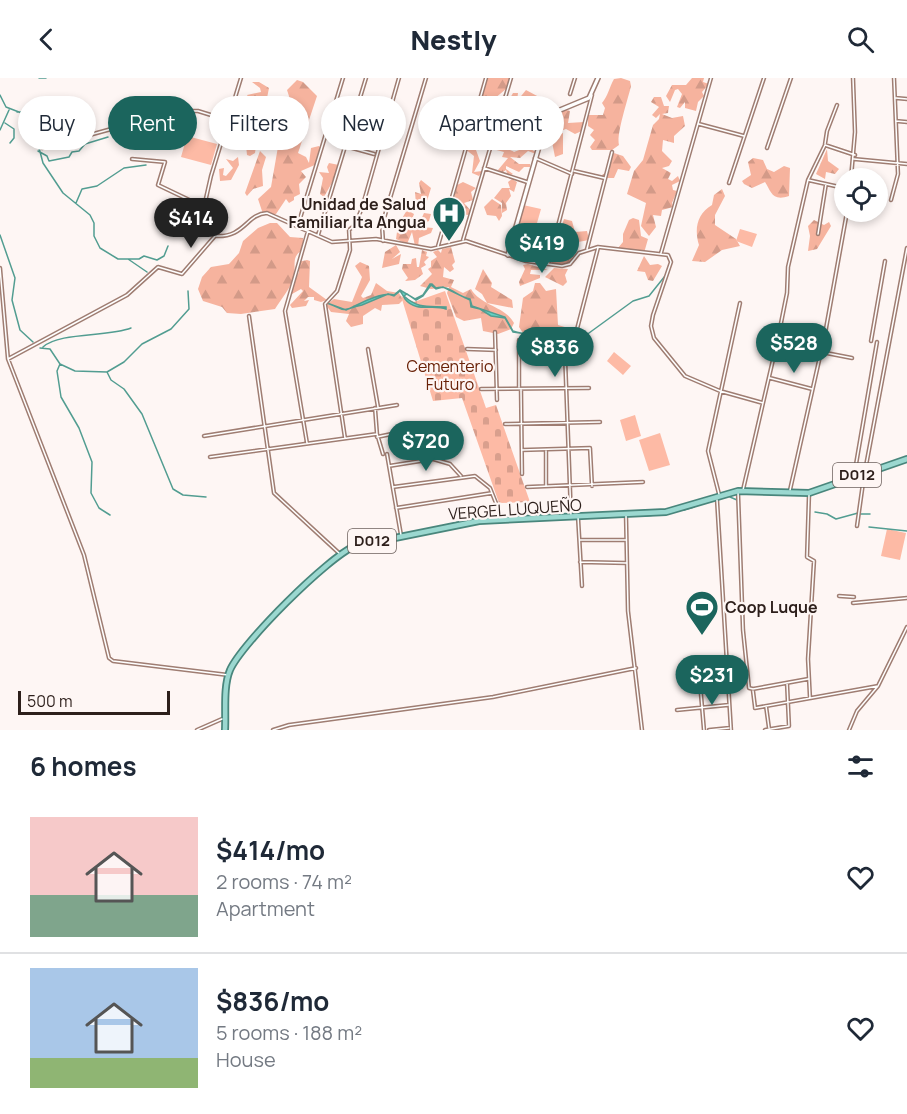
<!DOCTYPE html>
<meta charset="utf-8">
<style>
:root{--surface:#fff;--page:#f6f6f7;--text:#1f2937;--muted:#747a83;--line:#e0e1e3;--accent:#1b655d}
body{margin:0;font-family:Manrope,sans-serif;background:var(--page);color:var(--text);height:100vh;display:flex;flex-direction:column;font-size:22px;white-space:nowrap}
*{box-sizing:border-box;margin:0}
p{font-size:20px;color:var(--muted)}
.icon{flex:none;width:33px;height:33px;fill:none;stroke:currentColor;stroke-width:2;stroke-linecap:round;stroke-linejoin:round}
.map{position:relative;height:652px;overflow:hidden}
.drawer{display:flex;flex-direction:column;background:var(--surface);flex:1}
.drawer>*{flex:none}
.banner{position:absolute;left:18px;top:18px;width:600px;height:54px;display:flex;gap:12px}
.fabs{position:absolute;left:834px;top:90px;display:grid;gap:12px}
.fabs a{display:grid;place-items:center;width:54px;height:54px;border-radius:50%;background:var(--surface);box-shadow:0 3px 9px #0003;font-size:30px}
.scale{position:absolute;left:18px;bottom:15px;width:152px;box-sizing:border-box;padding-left:6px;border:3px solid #2d1f1b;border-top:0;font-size:16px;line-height:21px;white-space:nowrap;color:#2d1f1b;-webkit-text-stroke:4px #fef6f4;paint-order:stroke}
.price{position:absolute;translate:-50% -51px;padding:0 14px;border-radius:21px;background:var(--accent);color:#fff;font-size:20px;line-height:39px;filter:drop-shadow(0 2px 3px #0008)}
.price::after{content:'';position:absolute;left:50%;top:36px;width:18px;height:14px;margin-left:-9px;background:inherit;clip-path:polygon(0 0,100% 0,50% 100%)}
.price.active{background:#222;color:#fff}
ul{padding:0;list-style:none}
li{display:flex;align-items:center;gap:18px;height:150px;padding:0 30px}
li+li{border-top:2px solid var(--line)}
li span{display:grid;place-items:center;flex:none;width:168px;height:120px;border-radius:0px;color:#555}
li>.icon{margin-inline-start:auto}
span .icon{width:72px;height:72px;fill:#fffc;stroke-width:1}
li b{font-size:26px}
h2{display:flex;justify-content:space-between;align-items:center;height:72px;padding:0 30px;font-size:26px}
.pill{padding:0 21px;border-radius:27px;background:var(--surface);box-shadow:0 3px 9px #0003;font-size:21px;line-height:54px}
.pill.active{background:var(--accent);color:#fff}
header{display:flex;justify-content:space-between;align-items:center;height:78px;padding:0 30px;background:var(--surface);font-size:27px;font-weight:800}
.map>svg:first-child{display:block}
</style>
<header><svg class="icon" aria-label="back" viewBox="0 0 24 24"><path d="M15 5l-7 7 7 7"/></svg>Nestly<svg class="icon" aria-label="search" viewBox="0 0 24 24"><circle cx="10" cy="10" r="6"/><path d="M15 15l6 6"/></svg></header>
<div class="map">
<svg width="907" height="652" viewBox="0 0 907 652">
<defs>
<pattern id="forest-firs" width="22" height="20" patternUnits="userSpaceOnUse" patternTransform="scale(1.5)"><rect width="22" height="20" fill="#f6b39e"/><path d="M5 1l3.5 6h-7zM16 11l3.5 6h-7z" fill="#d39a88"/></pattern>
<pattern id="cemetery-stones" width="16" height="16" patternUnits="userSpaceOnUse" patternTransform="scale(1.5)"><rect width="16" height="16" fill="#fdbaa5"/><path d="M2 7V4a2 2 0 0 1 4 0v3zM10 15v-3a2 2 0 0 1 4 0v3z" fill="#d99f8d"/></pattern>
<pattern id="water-waves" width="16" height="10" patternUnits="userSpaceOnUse" patternTransform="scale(1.5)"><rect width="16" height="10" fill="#62d3c4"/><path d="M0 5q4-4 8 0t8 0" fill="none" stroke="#55b5a8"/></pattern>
</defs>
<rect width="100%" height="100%" fill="#fef6f4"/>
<path fill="url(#forest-firs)" d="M486 0H510L506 11 494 21 485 51 476 56 473 55 477 40 475 31 480 28 473 23 482 16Z
M621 0 630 3 631 8C628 21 616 57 619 67L612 72H592L590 69 595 62 590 57 594 52 588 48V37H603L605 30 602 25C608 18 609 10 614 1Z
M692 0H704L703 4 709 6 702 14 704 18 698 24 696 33 685 30V24L680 30 677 29 682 16 678 11 675 12 670 24 666 18 672 7H686Z
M297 2 303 4 317 18 298 75 306 79 309 85 311 70 319 68 321 71 317 86 301 93 306 99 299 106 300 116 294 119V122L289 125 286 121 276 136H263L258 121 271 109 279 63 292 27 287 12Z
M252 4H259L269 10 266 25 259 31 235 24 238 19 247 23 250 22 247 17 261 14 260 10Z
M526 12 539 19 521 22 519 29 516 24 502 30 499 26 504 16 509 22 513 15H518L517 23Z
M654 19H661L664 28H669L668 35 662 36 672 40 683 38 685 48 674 58V65L663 62 662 73 672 83 669 88 662 90 671 95 668 101 672 103 678 98 680 103 672 107 673 112 677 113 672 125 673 129 662 132 661 138 653 137 656 149 649 158 641 148 646 125 627 116 634 93 643 82 653 47 659 41 660 36 656 40 652 37 659 29 651 24Z
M563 31 570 33 568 45 584 44V52L575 56 566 51 557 54 546 51 548 48 553 49 561 46 560 42 550 40H557Z
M259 39 267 40 258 54 255 75 250 78 247 77C245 61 246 49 259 39Z
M352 50 365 51 373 56 365 63H359L354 71 351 67Z
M563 55V76L555 79 551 59Z
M472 59 482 64 476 72 480 83 474 94 482 93 479 98 472 95 474 78 465 71Z
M492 67C498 73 507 69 514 74L527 69 536 74V76L528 73 520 80 510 79 519 86H530V89H524L519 94 506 88V91L513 96 508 98 506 92 500 96 498 92 508 80 502 79 504 74 489 70Z
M827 71 828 83 839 91 835 96 826 94 825 101 816 96Z
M260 73 266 79 262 92 263 108 253 111 247 118 245 115Z
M614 75 623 78 631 89 629 93 618 91 614 100H603L602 97 610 92V79Z
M238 79 239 87 231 102 220 103 219 91 224 90 223 97 226 98 233 90 226 81 233 83Z
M753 80 763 82 767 91 774 94 784 88 790 90 789 118C772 124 771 113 765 104L752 110 744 106 742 103 751 97 748 84Z
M329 85 339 87V92L324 119 320 116 323 100 319 94 329 95 327 89Z
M512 101 517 104 514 114 509 111 511 118 506 125 507 132 502 135V125L494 120 502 110H510L508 104Z
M421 102 431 110 427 123 416 127 415 114 421 116 419 105Z
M463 104 476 110 471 114 473 122 464 125 472 134 468 137 460 136 462 142 455 147 449 142 457 107Z
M722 111 725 118 715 137V147L736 161 740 168 722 172 705 184 692 183 699 167C694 151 697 136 712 127L714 117Z
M492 121 501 127 502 138 499 143 496 138 487 137 484 129Z
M407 132 414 136 410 147H414V150L419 146 424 135 431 136 429 143 424 145 422 149 433 150 431 155 419 160 418 169 415 168 412 154 407 166 396 161 398 147H394V142L398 147Z
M633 140 639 142 641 158 648 161 644 175 640 176 635 172 621 173 618 170 623 164V156L629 142Z
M564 141 572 143 575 154 587 153 589 162 578 164 570 185 562 188 552 187V176Z
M814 142 824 147 829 144 831 148 817 171 808 173 810 158 808 148Z
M270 145H277L290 159 303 160V172C291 178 296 186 294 197 292 209 281 221 275 231L241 236 227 235 222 229 203 223 198 211 202 199 211 189 229 186 239 175 243 163 258 150Z
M396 167 400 174 392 181 401 176 399 186 382 190 385 174Z
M451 169 455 184 452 187 454 191 450 194 444 189 443 199 454 202 451 209 463 215 471 211C481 228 505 228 514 245L511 251 498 256 483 253 481 240 464 243 456 239 447 215 449 209 431 211 420 208 432 196 428 191 431 189V183L437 179 433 174 438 172 441 175 442 171Z
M422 172 427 174 426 178 429 179 424 184 426 187 421 190 423 196 415 202 405 203 408 200 402 191 403 186H411L412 181 416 180 417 189H419Z
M644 178 650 187 658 186 662 188 653 203 648 202 645 194 637 193Z
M307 182 310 183 309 209 327 222 321 224 314 222V219H308L304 223 309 222 306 228 292 230 290 227 303 213 301 211 292 216 289 214 299 194 298 184Z
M360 184 369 188 370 202 361 218 363 220 371 217 376 205 387 213 399 215 403 222 399 226 382 227 381 233 375 230 363 238V246L351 249 346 243 349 236 331 234 326 227 334 221 352 224 362 199 355 188Z
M528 186 548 192H531L530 196 540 197V200L520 208 519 204 525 191 523 187Z
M554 190 568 191 565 197 567 204 563 208 545 199Z
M483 191 492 205 491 209 512 222 513 230 487 225 482 216 475 211Z
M535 205H540L546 213 556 211 558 247 568 250 571 254 568 261 552 278 537 276 530 258 523 255 519 249 523 220 533 213Z"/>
<path fill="url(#cemetery-stones)" d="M445 213 486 330 496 327 530 424 499 425 462 320 433 323 401 218 414 224Z"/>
<path fill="#fdbaa5" d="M187 58 217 66 211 87 181 79Z
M523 127 541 131 533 159 516 155Z
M740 151 757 156 752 169 736 163Z
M614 274 631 288 623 297 607 283Z
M635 337 641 358 626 363 620 342Z
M660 355 670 387 649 393 639 362Z
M887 451 906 455 900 482 881 478Z"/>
<path fill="url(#water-waves)" stroke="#529d91" stroke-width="1.5" d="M430 206H432L436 210C449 206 457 219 470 221L472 228 505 239 513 253C538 261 544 251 563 276L542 258 513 254 505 240 491 238 480 231 471 229 470 222 443 209 436 211 431 207 423 218 416 222 407 216 404 218C418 231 428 228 446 229V231C433 226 416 235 405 221 403 218 402 215 400 213L394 218 388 216 362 227C337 233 351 234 327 225L346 232C358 227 381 213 394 217L400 212 415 221 423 217Z"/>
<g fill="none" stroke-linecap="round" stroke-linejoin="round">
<path stroke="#529d91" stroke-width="1.5" d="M39 0H46
M0 17 6 29 24 36 33 47 43 85 63 115 90 137 94 145V158L100 170 118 181H128L147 194
M17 34H72
M5 45 14 51V60L10 65
M0 52 9 32
M38 73 47 78 49 83 69 79 72 74 79 73 85 66 108 59
M76 125 82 111 97 108 124 90 146 87
M0 157 15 200 12 222 20 252 33 264
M128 181H139L144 178 157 182 164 178 168 168
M43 269C59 254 108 259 131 250
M40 270 50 271 60 286 75 293 107 294 124 284 142 266 171 251 189 231 188 213
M570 275 576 274 578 263 633 223 649 218 665 198
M60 286 57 293 61 319 79 350 92 384 91 415 99 430 110 437
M107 294 111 302 124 311 142 336 173 411 183 417 206 419
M730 419 737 422
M684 432 694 429
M815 434 827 436 836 441 858 435
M860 436H870
M645 438 655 437
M869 449 907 453"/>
<defs>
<path id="minor" d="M570 16 575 0
M896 20 907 21
M896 43 907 44
M699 46 744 58
M825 66 827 53 837 27
M345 68 374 76
M42 70 177 33H198L227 42
M767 70 791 0
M535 80 572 96
M132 81 165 84 158 107 204 129
M854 81 907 86
M484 90 527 104
M574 93 604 100
M851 100 855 54 853 0
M808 102 844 110
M729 105 764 0
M891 122 898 96 894 0
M298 147 343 0
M818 156 826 106
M318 157 366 0
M215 158C245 160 246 136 267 135L332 164 376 161 431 171 466 163 526 183 562 188 570 186 579 175 598 169 668 177 671 184 653 237 651 248 654 260 685 298 720 313 763 325
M463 162 511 0
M383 163 382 147 426 0
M438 168 486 0
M587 171 612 74
M661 175 711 0
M548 186 592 17
M0 190 8 281 84 477 109 580 113 583 228 597
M249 238 274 415 340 476
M495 254 497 322
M778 262 790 268 852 280
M871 263 885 183
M368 271 378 329
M467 271 496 272
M8 281 127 217 158 189 182 196 215 158 219 138 204 129 211 98 241 0
M770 300 812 311
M519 309V262
M481 311 589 310
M521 312 522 396
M375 330 377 356 383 376
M505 346 600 344
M204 358 397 327
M377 359 406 353
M345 360 325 226 337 213 350 172 349 152 355 147 362 130 399 0
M307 365 285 233 308 153
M522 372 590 370 592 408
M546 373V407
M387 376 401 457
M210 379 377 356
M389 388 433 381 450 386 461 398
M865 393 907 170
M854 398 877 264
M393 409 475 398 490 410 502 440
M527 409 643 404
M743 412 778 260 787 215 788 189 808 102 825 67 855 77
M790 412 825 256 847 134
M738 414 743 552 749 610 753 611 808 601
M719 416 708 373 740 225
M809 417 807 479 814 483 808 581 810 620
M717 422 731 652
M396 430 492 415
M571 438 565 277 576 255 598 170
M626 438 628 533 642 652
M578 439 582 508
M857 448 864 398
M580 462H626
M580 484 626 485
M839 518 854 519
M853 525 907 520
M700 605 704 652
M753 613 755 629
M766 628 769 650
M755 630 878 608
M677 632 728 627
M197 652 222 641
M273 652 289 647 493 619 636 590
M709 652 729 650
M765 652 789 648 787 605
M849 652 857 633 878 608 907 549"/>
<path id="tertiary" d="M508 177 548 37 589 20 598 0"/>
<path id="primary" d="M225 652C226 633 223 609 230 592 242 565 328 479 355 468L479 443 666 434 738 413 809 415 907 381"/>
</defs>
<use href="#minor" stroke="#9f7d72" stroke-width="4.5"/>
<use href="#tertiary" stroke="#9f7d72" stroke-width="6"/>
<use href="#primary" stroke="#49867c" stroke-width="8"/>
<use href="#minor" stroke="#fff" stroke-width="1.5"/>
<use href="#tertiary" stroke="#fff" stroke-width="3"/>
<use href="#primary" stroke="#9bd8d0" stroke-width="4.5"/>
</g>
<defs>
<symbol id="hospital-pin" viewBox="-11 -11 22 30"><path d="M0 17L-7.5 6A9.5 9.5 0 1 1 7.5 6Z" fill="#1b655d" stroke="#fef6f4"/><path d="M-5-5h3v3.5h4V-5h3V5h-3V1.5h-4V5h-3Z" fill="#fff"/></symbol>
<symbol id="stadium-pin" viewBox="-11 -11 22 30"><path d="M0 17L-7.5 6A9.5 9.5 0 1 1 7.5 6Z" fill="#1b655d" stroke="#fef6f4"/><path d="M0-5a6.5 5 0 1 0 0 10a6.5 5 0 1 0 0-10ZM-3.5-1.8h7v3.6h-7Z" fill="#fff"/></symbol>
</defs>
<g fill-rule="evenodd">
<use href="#hospital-pin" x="430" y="116" width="38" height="52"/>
<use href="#stadium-pin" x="683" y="510" width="38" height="52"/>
</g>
<g text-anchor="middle" stroke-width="4.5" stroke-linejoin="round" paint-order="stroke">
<g fill="#fef6f4" stroke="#6c605c" stroke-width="1.5">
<rect x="833" y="385" width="48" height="24" rx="4.5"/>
<rect x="348" y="451" width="48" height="24" rx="4.5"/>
</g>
<g font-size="15" font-weight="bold" fill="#2d1f1b">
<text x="857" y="402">D012</text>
<text x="372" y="468">D012</text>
</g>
<g font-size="16" font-weight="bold" fill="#2d1f1b" stroke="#fef6f4" text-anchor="end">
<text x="426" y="132">Unidad de Salud<tspan x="426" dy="18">Familiar Ita Angua</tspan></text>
<text x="725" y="535" text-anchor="start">Coop Luque</text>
</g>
<g font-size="16" fill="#692107" stroke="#fef6f4">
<text x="450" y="294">Cementerio<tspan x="450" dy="18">Futuro</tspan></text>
</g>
<g font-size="16" fill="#2d1f1b" stroke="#fef6f4">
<text transform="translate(515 431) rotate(-4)" y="6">VERGEL LUQUEÑO</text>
</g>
</g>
</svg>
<div class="fabs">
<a><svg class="icon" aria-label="locate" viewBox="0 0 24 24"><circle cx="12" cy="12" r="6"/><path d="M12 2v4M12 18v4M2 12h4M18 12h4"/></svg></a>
</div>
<div class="scale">500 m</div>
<b class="price active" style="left:191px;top:171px">$414</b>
<b class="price" style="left:542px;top:196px">$419</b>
<b class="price" style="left:794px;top:296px">$528</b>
<b class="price" style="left:555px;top:300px">$836</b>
<b class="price" style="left:426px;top:394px">$720</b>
<b class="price" style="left:712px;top:628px">$231</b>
<div class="banner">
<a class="pill">Buy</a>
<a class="pill active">Rent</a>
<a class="pill">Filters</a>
<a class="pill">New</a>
<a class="pill">Apartment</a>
</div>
</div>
<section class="drawer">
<h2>6 homes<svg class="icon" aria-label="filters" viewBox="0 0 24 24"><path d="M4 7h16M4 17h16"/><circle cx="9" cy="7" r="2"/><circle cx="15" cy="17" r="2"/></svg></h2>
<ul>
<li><span style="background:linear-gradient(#f6c9c9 65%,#7fa58c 0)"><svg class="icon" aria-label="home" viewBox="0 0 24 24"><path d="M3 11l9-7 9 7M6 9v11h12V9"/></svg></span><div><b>$414/mo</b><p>2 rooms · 74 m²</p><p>Apartment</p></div><svg class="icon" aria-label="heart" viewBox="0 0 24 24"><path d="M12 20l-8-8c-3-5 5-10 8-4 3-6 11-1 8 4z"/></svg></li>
<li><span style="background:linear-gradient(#a9c7e8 75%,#8fb573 0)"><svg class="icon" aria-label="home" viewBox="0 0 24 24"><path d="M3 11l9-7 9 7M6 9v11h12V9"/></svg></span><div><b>$836/mo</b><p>5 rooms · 188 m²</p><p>House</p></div><svg class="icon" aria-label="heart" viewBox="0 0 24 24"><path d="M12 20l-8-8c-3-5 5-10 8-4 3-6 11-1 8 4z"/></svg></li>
</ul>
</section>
